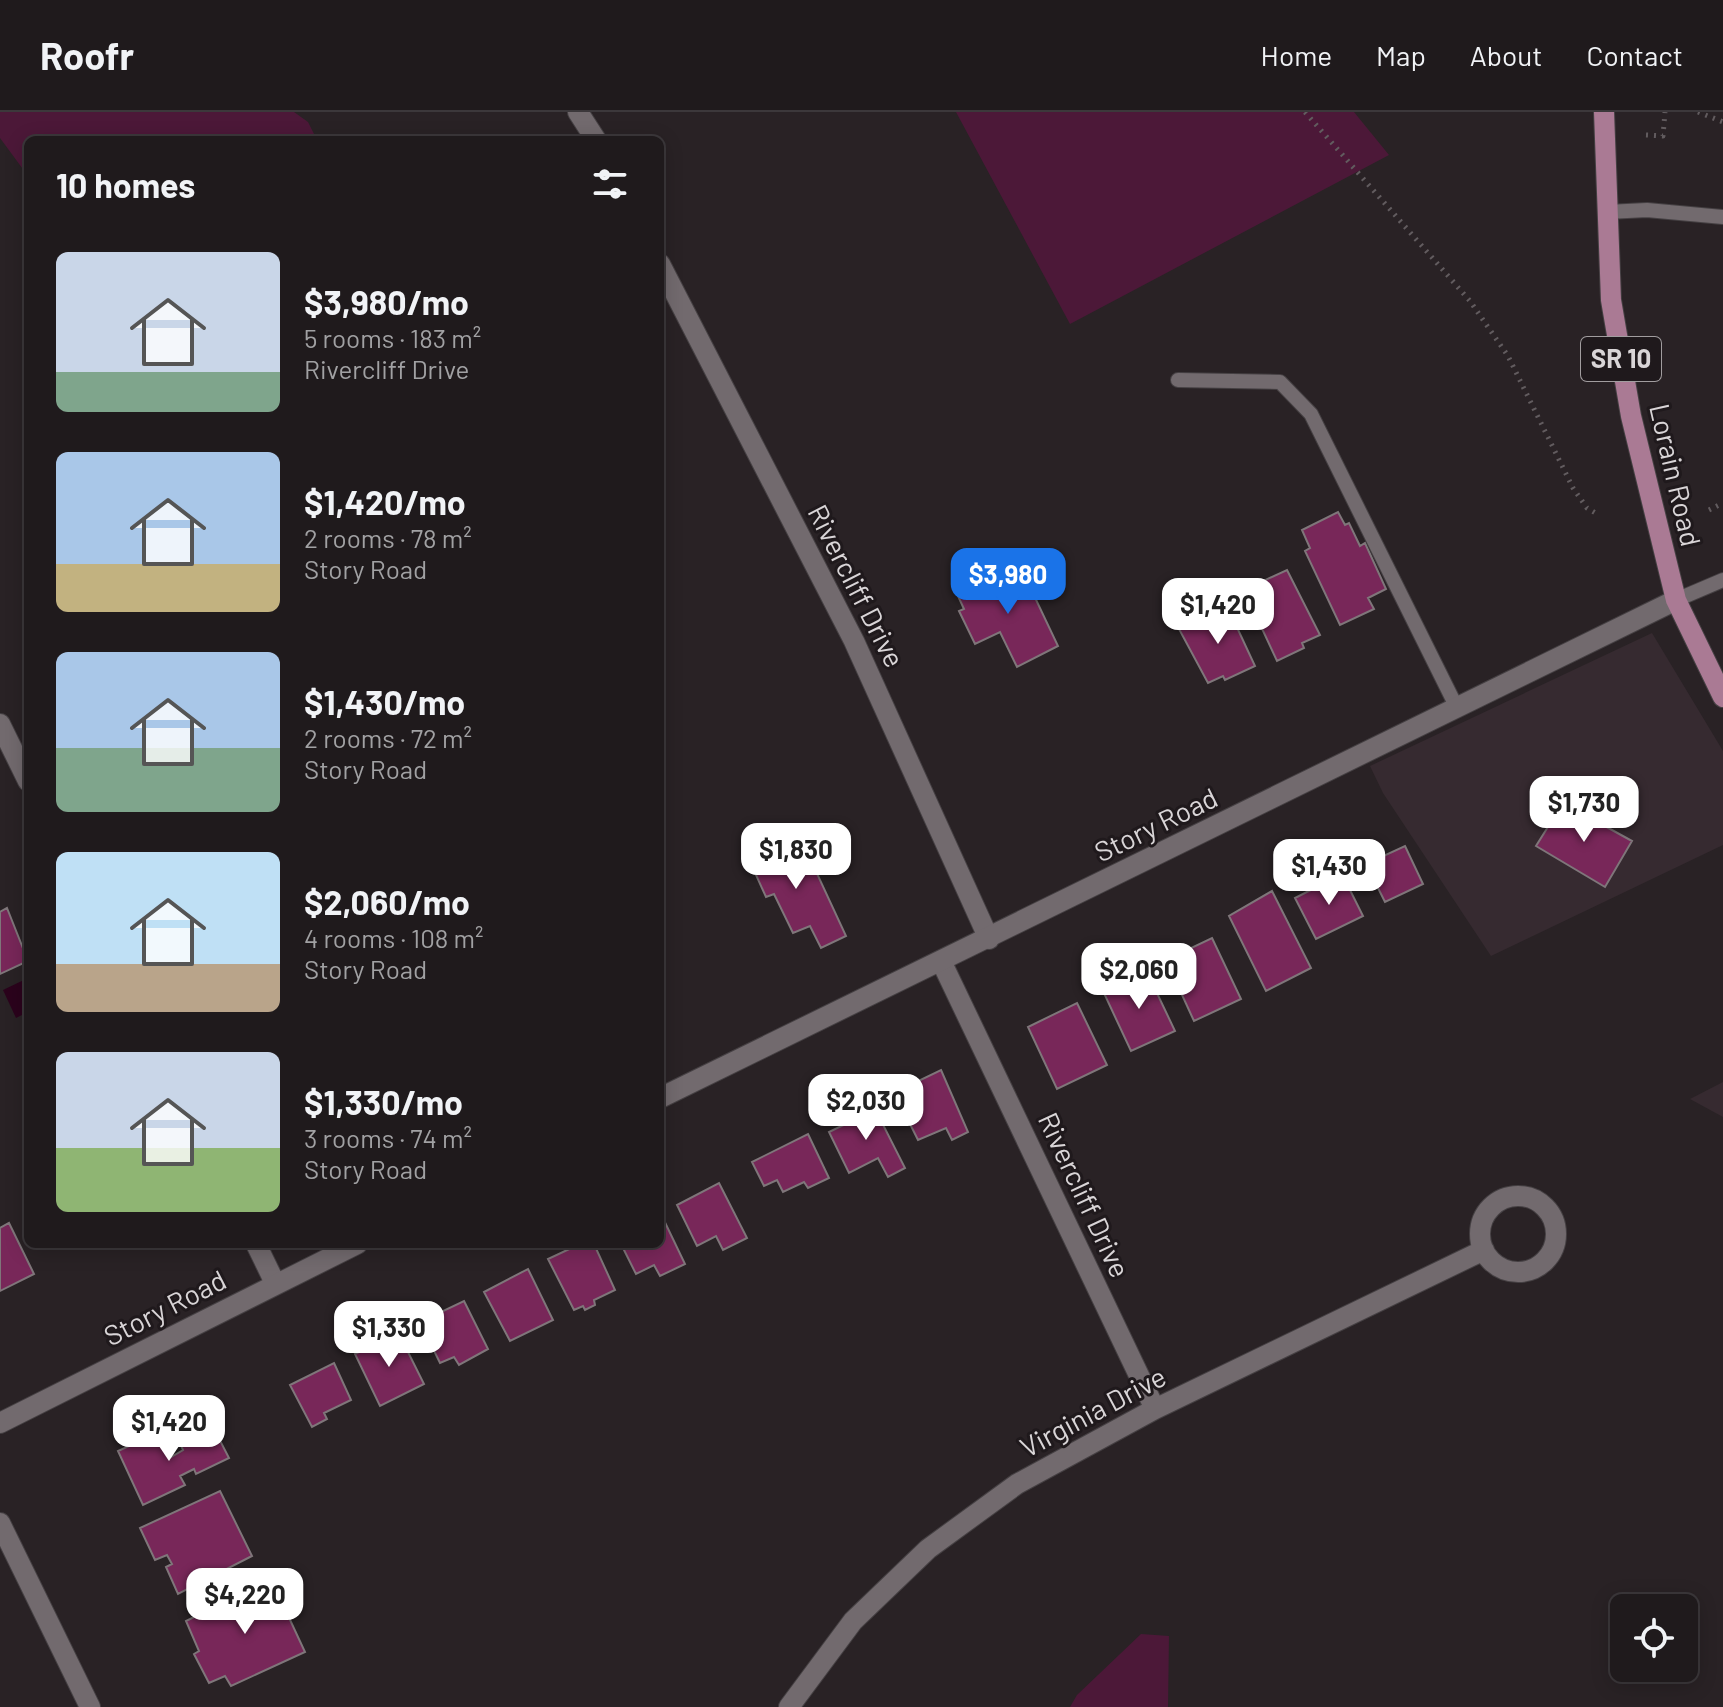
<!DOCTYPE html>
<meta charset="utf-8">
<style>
:root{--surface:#1f1a1c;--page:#272325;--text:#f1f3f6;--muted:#a1a1a3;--line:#3c383b;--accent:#1a73e8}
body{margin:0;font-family:Barlow,sans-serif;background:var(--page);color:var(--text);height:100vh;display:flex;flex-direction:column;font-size:30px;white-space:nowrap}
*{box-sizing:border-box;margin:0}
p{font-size:26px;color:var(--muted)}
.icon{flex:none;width:44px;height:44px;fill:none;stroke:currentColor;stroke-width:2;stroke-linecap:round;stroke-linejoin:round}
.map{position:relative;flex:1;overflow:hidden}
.details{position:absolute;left:24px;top:24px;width:640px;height:1112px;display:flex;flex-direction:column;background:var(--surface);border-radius:12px;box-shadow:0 4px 20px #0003,0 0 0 2px var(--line)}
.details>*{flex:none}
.buttons{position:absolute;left:1610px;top:1482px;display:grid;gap:16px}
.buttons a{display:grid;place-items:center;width:88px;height:88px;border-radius:12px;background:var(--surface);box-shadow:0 4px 20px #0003,0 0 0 2px var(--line);font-size:40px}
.price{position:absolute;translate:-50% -68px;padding:0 18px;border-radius:16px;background:#fff;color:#222;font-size:26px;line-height:52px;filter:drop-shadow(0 2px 4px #0008)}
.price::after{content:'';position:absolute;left:50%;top:48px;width:24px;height:18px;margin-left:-12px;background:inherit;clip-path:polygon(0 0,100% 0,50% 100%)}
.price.current{background:var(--accent);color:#fff}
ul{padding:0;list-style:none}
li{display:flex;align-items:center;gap:24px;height:200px;padding:0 32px}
li span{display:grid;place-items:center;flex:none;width:224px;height:160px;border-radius:12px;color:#555}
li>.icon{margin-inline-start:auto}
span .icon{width:96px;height:96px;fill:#fffc;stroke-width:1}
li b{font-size:34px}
h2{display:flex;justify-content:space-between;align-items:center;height:96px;padding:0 32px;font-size:34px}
header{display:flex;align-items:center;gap:48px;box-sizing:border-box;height:112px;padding:0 40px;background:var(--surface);border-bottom:2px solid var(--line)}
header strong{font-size:38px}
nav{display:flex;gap:44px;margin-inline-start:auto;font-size:28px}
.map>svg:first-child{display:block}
</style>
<header>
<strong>Roofr</strong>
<nav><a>Home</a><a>Map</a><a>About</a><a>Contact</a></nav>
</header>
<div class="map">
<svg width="1723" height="1595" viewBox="0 0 1723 1595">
<rect width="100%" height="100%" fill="#292225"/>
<path fill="#362a30" d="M1652 521 1723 639V733L1491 844 1383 681 1370 654Z
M1723 970V1005L1690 987Z"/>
<path fill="#4c1838" d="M0 0H294L308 10 317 28H28V64L0 26Z
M956 0H1354L1389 43 1070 212Z
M1141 1522 1169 1524 1168 1595H1070L1077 1583Z"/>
<path fill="#2b031c" d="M28 866V900L16 906 3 878Z"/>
<path fill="#782759" stroke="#7f767a" stroke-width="2" d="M1338 400 1345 413 1349 411 1360 434 1365 431 1386 477 1368 486 1374 497 1340 513 1305 439 1310 436 1302 418Z
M1020 454 1058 534 1017 555 1000 520 975 532 959 499 964 497 958 484Z
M1287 458 1320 523 1302 531 1304 536 1277 549 1244 478Z
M1227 494 1255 554 1225 568 1223 564 1208 571 1179 517Z
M1563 691 1632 729 1605 775 1536 734Z
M788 723 806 759 814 755 846 824 821 836 810 814 793 821 774 782 766 785 747 743Z
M1405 734 1423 772 1385 790 1366 752Z
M1342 762 1363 804 1316 827 1295 786Z
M1272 779 1311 856 1266 879 1229 804Z
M7 796 28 849 0 862V800Z
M1212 826 1241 887 1194 909 1166 848Z
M1146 858 1175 919 1131 939 1103 879Z
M1077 891 1107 953 1057 977 1028 915Z
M941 958 968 1020 952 1028 946 1016 918 1028 897 986 913 979 910 973Z
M872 991 905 1056 888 1065 878 1046 849 1061 829 1020 854 1008 851 1001Z
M808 1022 829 1066 808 1076 804 1070 783 1080 777 1068 764 1074 752 1050Z
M719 1071 747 1126 723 1138 716 1124 697 1134 677 1093Z
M660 1100 685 1152 660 1164 654 1153 636 1162 621 1132H660Z
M9 1111 34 1162 0 1179V1116Z
M580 1132H594L615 1178 594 1188 595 1193 585 1198 583 1194 574 1198 548 1147Z
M528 1157 553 1208 510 1229 484 1180Z
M464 1189 488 1237 459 1253 454 1245 440 1251 420 1210Z
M398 1220 424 1272 380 1294 355 1242Z
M334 1251 351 1288 324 1301 327 1307 312 1315 290 1273Z
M213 1315 229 1346 196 1362 194 1357 180 1364 185 1373 143 1393 118 1339 160 1320 171 1345 183 1338 180 1331Z
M220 1379 252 1444 178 1482 166 1455 172 1452 167 1443 155 1448 140 1416Z
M271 1467 305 1540 231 1574 225 1564 209 1571 194 1542 199 1539 186 1509Z"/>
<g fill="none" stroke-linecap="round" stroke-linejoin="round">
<defs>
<path id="lane" d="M1607 100 1647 98 1723 105
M1178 268 1280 270 1311 302 1457 596
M1676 488 1723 468"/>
<path id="street" d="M578 0 596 28
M660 152 854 529 989 827
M0 612 28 669
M942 851 1155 1297
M1480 1122a38 38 0 1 1 76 0a38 38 0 1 1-76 0Z
M256 1132 275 1171
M0 1411 90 1595
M789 1595 853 1509 928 1437 1017 1372 1155 1297 1484 1138"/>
<path id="secondary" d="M660 986 1676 488
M0 1311 357 1132"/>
<path id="primary" d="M1604 0 1611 188 1631 304 1676 488 1723 585"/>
</defs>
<use href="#lane" stroke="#454043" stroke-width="16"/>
<use href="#street" stroke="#454043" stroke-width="22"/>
<use href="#secondary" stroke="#454043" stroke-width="22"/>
<use href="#primary" stroke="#454043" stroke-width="22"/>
<path stroke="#625c5f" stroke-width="5" stroke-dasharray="2 6" stroke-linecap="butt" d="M1305 0 1470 189 1508 244 1573 376 1587 396 1597 402
M1698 0 1723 10
M1646 23 1663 24 1665 0
M1709 398 1723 391"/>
<use href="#lane" stroke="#726a6e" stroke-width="14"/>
<use href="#street" stroke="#726a6e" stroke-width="20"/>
<use href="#secondary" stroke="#726a6e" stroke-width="20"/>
<use href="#primary" stroke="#aa7a94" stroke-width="20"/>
</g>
<g text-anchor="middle" stroke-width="6" stroke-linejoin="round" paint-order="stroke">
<rect fill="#1f191c" stroke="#a19d9f" stroke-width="2" x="1581" y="225" width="80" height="44" rx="6"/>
<g font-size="26" font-weight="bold" fill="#d9d5d7">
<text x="1621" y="256">SR 10</text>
</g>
<g font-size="28" fill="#d9d5d7" stroke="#1f191c">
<text transform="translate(1675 363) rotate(77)" y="10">Lorain Road</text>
<text transform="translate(856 474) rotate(63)" y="10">Rivercliff Drive</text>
<text transform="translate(1156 713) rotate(-26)" y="10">Story Road</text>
<text transform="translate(1084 1083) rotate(65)" y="10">Rivercliff Drive</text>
<text transform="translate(165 1196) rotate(-27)" y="10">Story Road</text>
<text transform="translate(1093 1300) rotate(-28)" y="10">Virginia Drive</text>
</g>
</g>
</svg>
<div class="buttons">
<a><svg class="icon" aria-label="locate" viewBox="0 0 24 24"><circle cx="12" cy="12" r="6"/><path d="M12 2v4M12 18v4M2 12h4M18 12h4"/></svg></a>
</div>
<b class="price current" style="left:1008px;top:504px">$3,980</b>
<b class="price" style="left:1218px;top:534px">$1,420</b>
<b class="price" style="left:1584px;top:732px">$1,730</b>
<b class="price" style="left:796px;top:779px">$1,830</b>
<b class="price" style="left:1329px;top:795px">$1,430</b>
<b class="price" style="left:1139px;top:899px">$2,060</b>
<b class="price" style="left:866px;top:1030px">$2,030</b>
<b class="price" style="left:389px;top:1257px">$1,330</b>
<b class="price" style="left:169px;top:1351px">$1,420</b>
<b class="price" style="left:245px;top:1524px">$4,220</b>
<section class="details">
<h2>10 homes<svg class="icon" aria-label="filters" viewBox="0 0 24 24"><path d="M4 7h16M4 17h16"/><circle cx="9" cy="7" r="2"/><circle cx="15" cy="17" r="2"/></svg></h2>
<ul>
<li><span style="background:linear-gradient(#c9d6e8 75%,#7fa58c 0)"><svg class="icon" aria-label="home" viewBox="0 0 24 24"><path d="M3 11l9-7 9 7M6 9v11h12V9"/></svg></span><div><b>$3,980/mo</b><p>5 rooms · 183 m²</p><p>Rivercliff Drive</p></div></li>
<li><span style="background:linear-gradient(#a9c7e8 70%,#c2b280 0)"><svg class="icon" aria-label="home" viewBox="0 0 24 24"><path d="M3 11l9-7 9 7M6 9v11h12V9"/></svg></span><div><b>$1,420/mo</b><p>2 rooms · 78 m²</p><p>Story Road</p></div></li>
<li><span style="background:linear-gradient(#a9c7e8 60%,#7fa58c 0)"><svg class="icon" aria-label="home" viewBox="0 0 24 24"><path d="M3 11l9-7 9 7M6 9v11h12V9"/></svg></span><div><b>$1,430/mo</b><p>2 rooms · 72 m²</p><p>Story Road</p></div></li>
<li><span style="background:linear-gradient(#bfe0f5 70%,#b9a48a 0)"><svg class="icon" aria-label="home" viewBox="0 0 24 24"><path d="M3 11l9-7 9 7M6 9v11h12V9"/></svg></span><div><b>$2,060/mo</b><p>4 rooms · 108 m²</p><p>Story Road</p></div></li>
<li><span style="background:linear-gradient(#c9d6e8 60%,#8fb573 0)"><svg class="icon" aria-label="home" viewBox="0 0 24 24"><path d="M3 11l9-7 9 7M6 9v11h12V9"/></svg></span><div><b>$1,330/mo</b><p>3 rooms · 74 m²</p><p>Story Road</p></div></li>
</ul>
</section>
</div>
